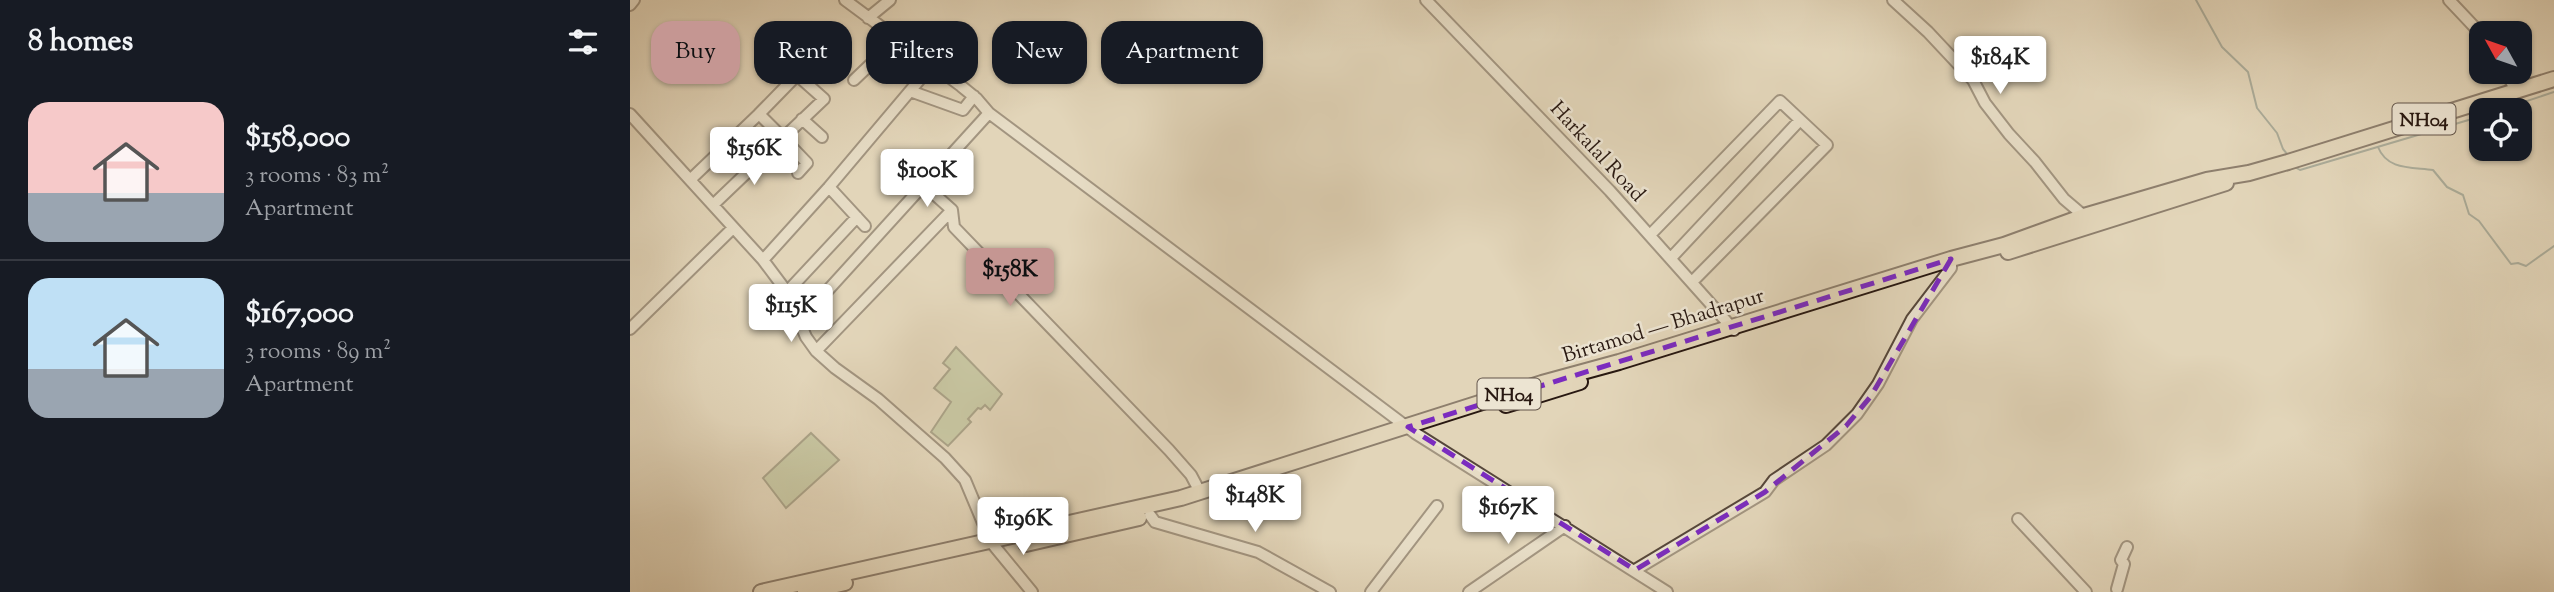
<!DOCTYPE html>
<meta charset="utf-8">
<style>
:root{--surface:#171b24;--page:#242831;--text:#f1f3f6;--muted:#9ea1a6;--line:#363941;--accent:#c59692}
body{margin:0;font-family:"Sorts Mill Goudy",serif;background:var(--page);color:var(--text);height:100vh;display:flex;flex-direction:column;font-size:26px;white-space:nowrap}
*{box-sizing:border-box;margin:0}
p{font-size:23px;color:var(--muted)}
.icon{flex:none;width:38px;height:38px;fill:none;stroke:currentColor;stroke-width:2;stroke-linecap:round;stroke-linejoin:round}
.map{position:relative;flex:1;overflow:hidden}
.side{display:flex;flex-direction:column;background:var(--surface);width:630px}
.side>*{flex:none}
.hud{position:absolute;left:21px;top:21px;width:665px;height:63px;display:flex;gap:14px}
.needle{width:46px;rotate:310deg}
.fabs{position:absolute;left:1839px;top:21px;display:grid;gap:14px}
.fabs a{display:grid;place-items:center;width:63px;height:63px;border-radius:14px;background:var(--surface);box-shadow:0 2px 5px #0004;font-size:35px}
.price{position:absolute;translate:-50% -60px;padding:0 16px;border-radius:7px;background:#fff;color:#222;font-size:23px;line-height:46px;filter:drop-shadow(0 2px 4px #0008)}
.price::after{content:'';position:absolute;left:50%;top:42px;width:21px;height:16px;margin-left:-10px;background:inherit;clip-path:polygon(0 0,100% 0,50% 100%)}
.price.active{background:var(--accent);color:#111}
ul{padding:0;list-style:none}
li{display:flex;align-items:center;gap:21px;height:175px;padding:0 28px}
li+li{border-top:2px solid var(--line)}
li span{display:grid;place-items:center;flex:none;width:196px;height:140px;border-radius:21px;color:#555}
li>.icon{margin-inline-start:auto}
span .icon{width:84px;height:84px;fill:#fffc;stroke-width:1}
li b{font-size:30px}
h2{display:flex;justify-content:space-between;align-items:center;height:84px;padding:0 28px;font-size:30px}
.tag{padding:0 24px;border-radius:21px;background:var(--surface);box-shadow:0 2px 5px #0004;font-size:24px;line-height:63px}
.tag.active{background:var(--accent);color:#111}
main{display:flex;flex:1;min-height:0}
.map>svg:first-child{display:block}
</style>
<main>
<section class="side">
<h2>8 homes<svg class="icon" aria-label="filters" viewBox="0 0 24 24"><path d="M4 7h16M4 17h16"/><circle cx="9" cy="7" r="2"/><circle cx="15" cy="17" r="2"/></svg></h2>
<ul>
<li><span style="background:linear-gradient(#f6c9c9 65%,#9aa5b1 0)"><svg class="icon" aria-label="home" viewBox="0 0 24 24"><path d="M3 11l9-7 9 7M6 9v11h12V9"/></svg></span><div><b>$158,000</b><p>3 rooms · 83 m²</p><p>Apartment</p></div></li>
<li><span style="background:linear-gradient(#bfe0f5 65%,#9aa5b1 0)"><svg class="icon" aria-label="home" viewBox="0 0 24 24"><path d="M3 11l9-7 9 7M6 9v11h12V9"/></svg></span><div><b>$167,000</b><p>3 rooms · 89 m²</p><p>Apartment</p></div></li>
</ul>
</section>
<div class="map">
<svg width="1924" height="592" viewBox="0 0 1924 592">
<rect width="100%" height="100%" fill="#e2d5b9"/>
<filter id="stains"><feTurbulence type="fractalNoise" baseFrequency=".00286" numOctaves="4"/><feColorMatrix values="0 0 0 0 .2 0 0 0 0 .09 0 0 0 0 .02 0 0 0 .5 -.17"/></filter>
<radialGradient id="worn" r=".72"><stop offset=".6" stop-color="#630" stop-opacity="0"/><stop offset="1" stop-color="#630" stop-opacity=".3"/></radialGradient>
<path fill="#b0be91" stroke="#6c6b51" stroke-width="2" d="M326 347 372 394 360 410 355 405 351 409 348 408 338 419 341 422 318 446 301 432 321 402 304 388 320 369 313 363Z
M181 433 209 460 156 508 133 478Z"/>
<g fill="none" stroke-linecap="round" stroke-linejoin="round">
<path stroke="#697970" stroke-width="2" d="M1566 0 1592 47 1618 72 1627 108 1647 133 1653 149 1658 155
M1870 110 1924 92
M1748 147C1757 170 1781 167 1803 170L1817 187 1833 195 1839 214 1849 221 1881 264 1888 263 1896 266 1924 246
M1663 166 1670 170 1852 116"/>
<defs>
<path id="minor" d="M215 0 331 86 347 99 359 113 785 433 1037 592
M796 0 980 191 1104 330
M1263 0 1298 32 1343 80 1355 103 1379 134 1405 162 1434 199 1454 216
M1819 0 1852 35
M0 5 4 0
M238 18 260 0
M1876 72 1886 91
M167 75 194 99 153 138 129 114Z
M224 80 267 39
M280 91 333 110 344 96
M0 114 133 260 157 292 176 337 186 351 205 368 248 399 315 458 335 480 361 542 402 592
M172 119 192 137
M61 179 129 114
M294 185 322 210
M199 187 302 65
M83 205 153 138 177 163 168 173
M1020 235 1150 101 1197 145 1062 282
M1041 258 1170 120
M133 260 199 187 235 226
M157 292 227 217
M169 322 359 113
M0 329 103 228
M186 351 322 210 324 227 539 450 561 475 570 492
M520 515 525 522 628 552 700 592
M1388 519 1456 592
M1005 570 1135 492 1144 480 1196 445 1227 414 1248 384 1282 319 1321 268V259
M1487 589 1494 564 1491 560 1497 547
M741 592 807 506
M839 592 935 526"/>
<path id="major" d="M1378 252 1596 183
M876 405 950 382
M396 544 509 518
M131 592 551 498 912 383 989 362 1321 259 1374 245 1454 216 1577 180 1619 173 1658 162 1924 79
M175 592 215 583"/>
</defs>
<use href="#minor" stroke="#56473b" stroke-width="14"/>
<use href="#major" stroke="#281811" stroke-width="18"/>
<use href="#minor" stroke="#ece4d2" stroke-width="10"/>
<use href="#major" stroke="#e2d5b9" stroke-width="14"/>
</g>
<path d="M0 0H1924V592H0ZM1321 259 1241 396 1216 426 1135 492 1005 570 778 427Z" fill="#e2d5b9" fill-opacity=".55" fill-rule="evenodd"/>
<path fill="none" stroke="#7b2cbf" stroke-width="5" stroke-dasharray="14 9" stroke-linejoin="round" d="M1321 259 1241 396 1216 426 1135 492 1005 570 778 427Z"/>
<g text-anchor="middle" stroke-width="5" stroke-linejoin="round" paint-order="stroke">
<g fill="#ece4d2" stroke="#63554b" stroke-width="2">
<rect x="1762.5" y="103.5" width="63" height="31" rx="5"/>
<rect x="847.5" y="378.5" width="63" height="31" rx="5"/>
</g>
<g font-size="19" font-weight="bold" fill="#281811">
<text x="1794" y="126">NH04</text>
<text x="879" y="401">NH04</text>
</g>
<g font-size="21" fill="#281811" stroke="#ece4d2">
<text transform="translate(968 151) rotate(47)" y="7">Harkalal Road</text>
<text transform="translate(1033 325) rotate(-17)" y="7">Birtamod — Bhadrapur</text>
</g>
</g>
<rect width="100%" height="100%" filter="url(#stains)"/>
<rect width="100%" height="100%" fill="url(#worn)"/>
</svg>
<div class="fabs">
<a><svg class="needle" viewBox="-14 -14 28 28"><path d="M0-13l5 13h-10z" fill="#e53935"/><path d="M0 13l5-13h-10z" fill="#9ea1a6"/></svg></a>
<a><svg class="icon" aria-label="locate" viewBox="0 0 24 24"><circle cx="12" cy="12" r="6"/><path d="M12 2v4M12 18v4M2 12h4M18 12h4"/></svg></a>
</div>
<b class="price" style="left:1370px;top:96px">$184K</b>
<b class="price" style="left:124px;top:187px">$156K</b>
<b class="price" style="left:297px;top:209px">$100K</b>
<b class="price active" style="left:380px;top:308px">$158K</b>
<b class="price" style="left:161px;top:344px">$115K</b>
<b class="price" style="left:625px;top:534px">$148K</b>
<b class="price" style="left:878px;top:546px">$167K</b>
<b class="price" style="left:393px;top:557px">$196K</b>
<div class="hud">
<a class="tag active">Buy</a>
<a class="tag">Rent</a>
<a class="tag">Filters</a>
<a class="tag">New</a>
<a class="tag">Apartment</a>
</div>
</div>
</main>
